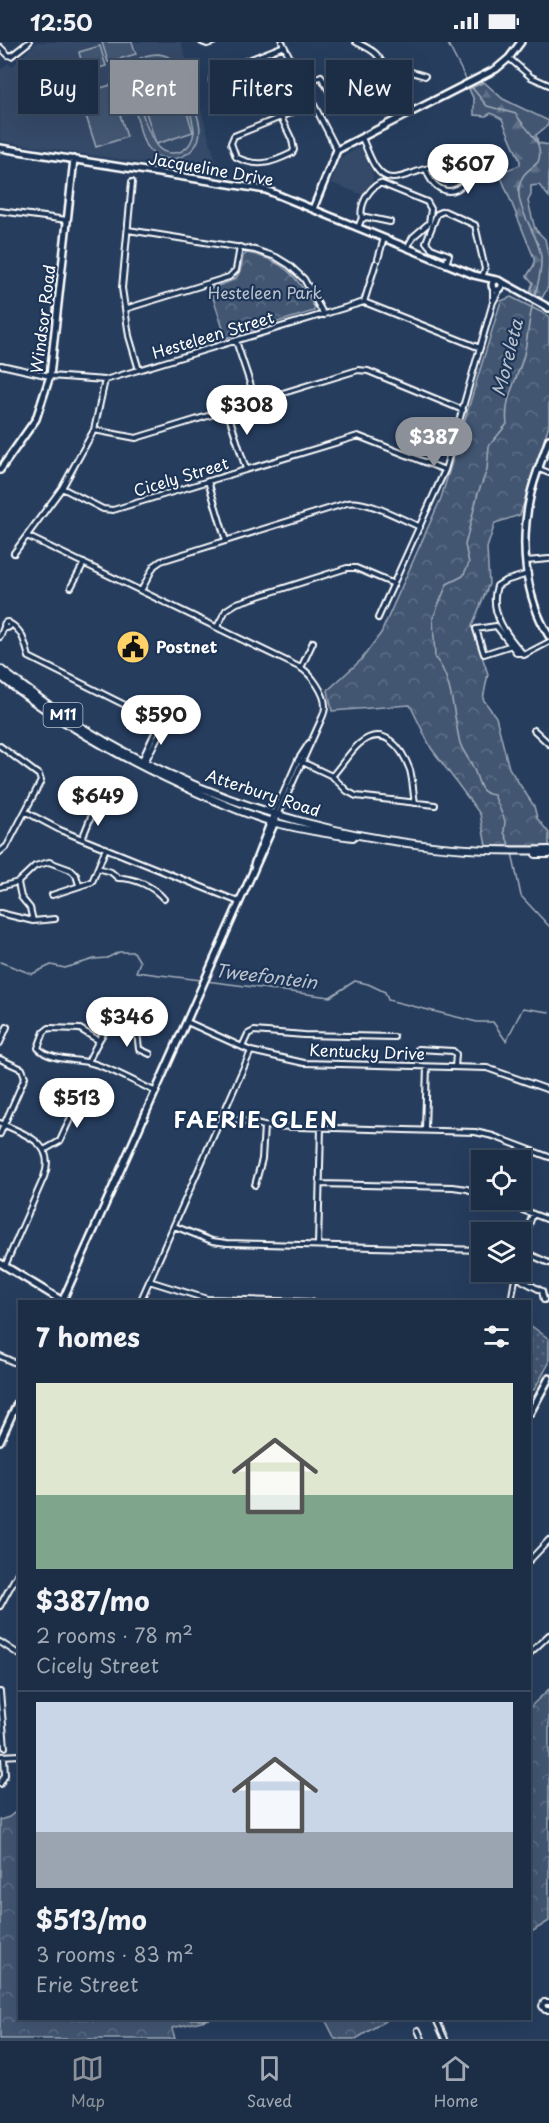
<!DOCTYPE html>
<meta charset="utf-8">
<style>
:root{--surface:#1c2e46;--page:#25364d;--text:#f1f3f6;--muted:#a0a8b3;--line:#3a4a5f;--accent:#8c9099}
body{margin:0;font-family:"Playpen Sans",sans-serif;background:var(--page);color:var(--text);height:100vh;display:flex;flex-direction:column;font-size:22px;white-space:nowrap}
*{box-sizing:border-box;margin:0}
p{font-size:20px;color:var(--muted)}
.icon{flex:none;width:33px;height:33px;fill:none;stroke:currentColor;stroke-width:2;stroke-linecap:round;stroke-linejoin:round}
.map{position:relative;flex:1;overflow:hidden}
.sheet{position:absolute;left:18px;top:1258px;width:513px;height:720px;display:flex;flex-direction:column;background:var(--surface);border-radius:0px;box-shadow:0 6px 24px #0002,0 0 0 2px var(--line)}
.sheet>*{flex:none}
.hud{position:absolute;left:18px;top:18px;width:513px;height:54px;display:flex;gap:12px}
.fabs{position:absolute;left:471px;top:1108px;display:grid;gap:12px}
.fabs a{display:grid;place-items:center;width:60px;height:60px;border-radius:0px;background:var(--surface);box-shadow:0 6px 24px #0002,0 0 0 2px var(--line);font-size:30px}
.price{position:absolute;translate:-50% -51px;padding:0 14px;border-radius:21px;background:#fff;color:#222;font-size:20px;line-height:39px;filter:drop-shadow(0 2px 3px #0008)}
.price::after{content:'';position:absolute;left:50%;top:36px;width:18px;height:14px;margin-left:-9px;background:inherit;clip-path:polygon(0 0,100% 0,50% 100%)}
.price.selected{background:var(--accent);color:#fff}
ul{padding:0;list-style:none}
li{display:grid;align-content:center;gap:12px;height:318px;padding:0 18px}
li+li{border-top:2px solid var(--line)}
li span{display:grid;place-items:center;height:186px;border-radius:0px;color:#555}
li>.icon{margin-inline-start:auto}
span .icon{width:108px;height:108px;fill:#fffc;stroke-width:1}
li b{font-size:26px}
h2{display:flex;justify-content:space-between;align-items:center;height:72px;padding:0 18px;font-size:26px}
.pill{padding:0 21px;border-radius:0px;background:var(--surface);box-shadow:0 6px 24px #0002,0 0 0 2px var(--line);font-size:21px;line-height:54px}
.pill.selected{background:var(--accent);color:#fff}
.status{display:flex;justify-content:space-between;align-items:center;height:42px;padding:0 30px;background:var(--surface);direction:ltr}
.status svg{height:16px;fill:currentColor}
.dock{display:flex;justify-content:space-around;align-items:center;height:84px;border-top:2px solid var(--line);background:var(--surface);font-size:16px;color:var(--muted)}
.dock a{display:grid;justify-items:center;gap:3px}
.dock .selected{color:var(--accent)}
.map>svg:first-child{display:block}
</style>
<div class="status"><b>12:50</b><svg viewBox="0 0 49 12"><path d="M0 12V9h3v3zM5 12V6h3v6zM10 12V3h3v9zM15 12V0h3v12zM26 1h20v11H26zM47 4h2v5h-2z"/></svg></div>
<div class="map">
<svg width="549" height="1997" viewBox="0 0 549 1997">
<defs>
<pattern id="grass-dots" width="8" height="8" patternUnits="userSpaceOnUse" patternTransform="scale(1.5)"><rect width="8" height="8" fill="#425672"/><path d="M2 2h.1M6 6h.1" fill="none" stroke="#5e6f87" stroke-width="1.8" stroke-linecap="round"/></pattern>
<pattern id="forest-firs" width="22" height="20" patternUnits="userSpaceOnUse" patternTransform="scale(1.5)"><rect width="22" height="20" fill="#425672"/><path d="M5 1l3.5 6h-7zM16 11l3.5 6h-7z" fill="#5e6f87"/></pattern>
<pattern id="park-crowns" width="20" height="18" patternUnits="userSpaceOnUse" patternTransform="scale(1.5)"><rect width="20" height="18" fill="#425672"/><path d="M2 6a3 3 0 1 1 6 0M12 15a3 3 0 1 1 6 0" fill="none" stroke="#5e6f87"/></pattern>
</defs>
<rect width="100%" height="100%" fill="#263d5e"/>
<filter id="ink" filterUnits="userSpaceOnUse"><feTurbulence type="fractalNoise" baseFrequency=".0167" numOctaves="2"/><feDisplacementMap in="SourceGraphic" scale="12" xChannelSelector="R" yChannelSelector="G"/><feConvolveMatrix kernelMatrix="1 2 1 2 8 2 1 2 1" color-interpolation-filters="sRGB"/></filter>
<g filter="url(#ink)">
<path fill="#344a68" d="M37 0H181L220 133 200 130 198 120 195 121V129L0 99V28L8 21 12 25Z
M360 105 374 135 366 154 331 141 340 116Z"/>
<path fill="url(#grass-dots)" stroke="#a0aab8" stroke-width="1.5" d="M530 1283 549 1297V1321L534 1348 530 1346Z"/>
<path fill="url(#forest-firs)" stroke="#a0aab8" stroke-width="1.5" d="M484 40 503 57 549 79 547 84 536 93 538 101 549 103V155L539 143 531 144V153L528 159 534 183 536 188 545 197 549 217 548 245 542 256 531 251V246L533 241 527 234 534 223V216L501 135 504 129 520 123V119L502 77 491 71 486 74 474 73V58L469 47Z"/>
<path fill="url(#park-crowns)" stroke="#a0aab8" stroke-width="1.5" d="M247 211C284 217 298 236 315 266L314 269 226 296 210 246C234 238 240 241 243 214Z
M511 255 549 274V383L520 473 495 481 487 506 489 542 472 584 488 632 483 657 496 675 509 726 534 764 537 776 549 791V804H486L480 772 431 706 410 663 332 669 328 648 361 618 381 591 441 456 501 259Z
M549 1647V1879L530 1891V1665Z
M19 1767 20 1977H210L172 1986 175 1997H0V1778L9 1775Z
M325 1977H388L356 1997H335Z"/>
<path fill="#425672" stroke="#a0aab8" stroke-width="1.5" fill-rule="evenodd" d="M102 0H132L136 12 108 20Z
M100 4 106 24 84 30 79 10Z
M158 12C165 13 171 15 175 19 184 27 187 41 190 52 196 71 208 92 192 108 186 113 179 117 171 117 164 117 156 115 150 109 142 101 140 87 137 75 130 50 117 13 158 12ZM153 19 168 21 175 28C181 37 194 80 194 90 193 98 189 105 182 109 175 112 166 112 160 107 150 101 134 49 135 38 136 28 144 22 153 19Z
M174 28 193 90 156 102 136 39Z
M111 43 127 95 96 105 79 52Z"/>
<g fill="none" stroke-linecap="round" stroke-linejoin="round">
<path stroke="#a4aebb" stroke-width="1.5" d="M447 0 467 39
M470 43 487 64 516 72C524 87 546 100 538 120 533 126 526 128 522 136 509 162 539 190 541 215 542 229 538 243 534 256
M511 807 504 790 505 779 494 753C479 751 480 742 475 730 472 720 463 711 460 701 454 677 452 633 435 616L433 576 447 542 463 534 469 521 465 503 478 451 487 428 489 404 507 382C503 355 520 334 525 308 528 292 529 277 533 261
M512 811 521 854 549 884
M0 920 32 932 51 923 65 926 94 917 107 916 119 910H134L140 920 136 930 201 938
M206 939 330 955 355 939 368 942 385 950 388 958 477 980H493L506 999 523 966 549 970"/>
<defs>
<path id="street" d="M202 0 207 2 213 0
M282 0 337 108
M356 0C370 7 381 11 384 28L374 37
M284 4 213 32 212 38 217 55 225 58 296 30
M0 5 8 13 11 14 29 0
M509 16 531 35 549 43
M384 28H405L425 34
M324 41 343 32 347 38 344 41
M303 44 321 34 330 51 343 52 374 37 381 52
M346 51 351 63
M281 75 234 94 231 101 236 115C257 126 272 121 292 111L294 108 292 98 281 75 312 61
M362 96C368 108 375 137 393 136 403 136 416 129 426 127 440 170 484 140 457 118L448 119 426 127
M132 140 122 246 129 294 139 328
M0 169 67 178
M362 177C359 164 368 147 380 141L427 160 431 167 429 181 413 195 407 206
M358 186 361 178 366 175 390 180
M128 188 255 208 276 215 289 223 304 237 324 273
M378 217 384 196
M446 222 449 213 431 206 426 200 437 172 444 169 475 183 485 227 482 235
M364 260 376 221
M493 260V245
M125 267 229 235 236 228 240 205
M236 299 256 359
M1 323 50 334 105 338 364 260 480 306
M227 368 246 427
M94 388 136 396 358 328 368 329 463 368
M539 427 549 431
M208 439 226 499
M62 446 103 467 113 468 358 394 445 428
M27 494 301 626C311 632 325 651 325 664 325 669 323 674 321 678L275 780
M14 511 62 446 94 388 105 338
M526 519 549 517
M528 532 505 539 497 544C488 571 508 595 524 613L549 600
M71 545 84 521
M141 549 154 524 161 519 347 461C367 457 401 477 420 485
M378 576 445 428 493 260 500 247
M4 583a3 3 0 1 1 6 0a3 3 0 1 1-6 0Z
M9 581C23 588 25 602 29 615L135 668 160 677
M217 585 226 568 237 561 347 526H356L394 542
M0 595 4 585
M512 603 484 612 476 587 496 584 497 585 517 611H523
M301 626 313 600
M157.5 681a4.5 4.5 0 1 1 9 0a4.5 4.5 0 1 1-9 0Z
M534 688 549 702
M0 704 39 733 41 739 7 804 0 810
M142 718 158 684
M298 718 332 734 347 749 356 754 435 763
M144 722 163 685
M332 734C341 724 349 711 359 702 384 681 402 706 410 728 413 739 413 750 415 761
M26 770 60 788 239 860
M271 779 298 718 309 701
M82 797 95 765
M98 826 111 830 118 836C135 836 153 844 164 857
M18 841 21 855 30 866 33 879
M0 845 18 840 35 824 49 820 71 828 76 833 79 843
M52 853 92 840 106 806
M0 871 33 879 55 877
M187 980 251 1009 304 1021 487 1026 549 1048
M136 983 165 979
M98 998 80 987 49 986 44 990 38 1006C49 1018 71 1017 87 1020 103 1022 139 1042 156 1050
M0 1001 7 985
M242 1005 248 992 254 989 304 993 394 995
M418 1007 453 1009 456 1012 455 1025
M0 1017 22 1027 25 1035 0 1092
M88 1020C96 1004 112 963 136 981L139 1007 150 1012
M222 1074 264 1084 475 1090 493 1094 549 1115
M0 1081C24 1092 57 1101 44 1135L5 1224
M425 1087 427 1025
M44 1108 60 1099 86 1042
M320 1142 453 1145 467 1147 482 1153
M255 1143 262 1117 264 1084
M496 1158 549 1178
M533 1172 520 1208 549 1221
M174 1184 212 1199 227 1201 482 1208
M318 1203 321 1086
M515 1232 523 1239 542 1249 544 1258
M149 1239 207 1257 312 1260
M140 1260 251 1009
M511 1260 516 1231
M0 1314 20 1323
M530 1518 549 1498
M0 1564 20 1527
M0 1600 20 1613
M530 1611 549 1593
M0 1650 5 1705
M0 1714 20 1713
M0 1742 5 1733 4 1714
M549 1960H544L542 1964 545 1968H549
M436 1977 445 1997
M418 1988 422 1997"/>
<path id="secondary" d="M0 106 266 148 474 233 496 238
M313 167 337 108 496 27 509 16 521 0
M492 243a5 5 0 1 1 10 0a5 5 0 1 1-10 0Z
M502 240 549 266
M549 397C543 416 534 435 530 455 520 501 524 553 549 594
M0 428 36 377 50 334 74 117
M254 823 271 779
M0 1221 64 1260
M62 1260 275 780
M530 1371 549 1336
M0 1399 20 1355"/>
<path id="primary" d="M0 627C27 647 53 668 81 685 221 771 386 814 549 808
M0 634C56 679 118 714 183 744 213 758 244 772 276 781 301 787 327 792 353 795
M536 812H549"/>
</defs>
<use href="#street" stroke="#fff" stroke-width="8"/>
<use href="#secondary" stroke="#fff" stroke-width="10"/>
<use href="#primary" stroke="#fff" stroke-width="10"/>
<use href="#street" stroke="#1d3557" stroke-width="4"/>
<use href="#secondary" stroke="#1d3557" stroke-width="5"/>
<use href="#primary" stroke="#1d3557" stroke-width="6"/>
</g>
</g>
<defs>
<symbol id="civic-disc" viewBox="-11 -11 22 22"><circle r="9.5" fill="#ffd166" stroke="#1d3557"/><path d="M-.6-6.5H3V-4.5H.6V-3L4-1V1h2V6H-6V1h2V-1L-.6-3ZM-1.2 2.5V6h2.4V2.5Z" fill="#111"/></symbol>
</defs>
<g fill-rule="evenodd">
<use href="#civic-disc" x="114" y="586" width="38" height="38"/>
</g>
<g text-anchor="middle" stroke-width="4.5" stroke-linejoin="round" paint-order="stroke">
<rect fill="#1d3557" stroke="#bbc2cd" stroke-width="1.5" x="43.5" y="661" width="39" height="24" rx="4.5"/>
<g font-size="15" font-weight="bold" fill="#fff">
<text x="63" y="678">M11</text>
</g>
<g font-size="16" fill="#fff" stroke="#1d3557">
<text transform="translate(211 127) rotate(10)" y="6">Jacqueline Drive</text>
<text transform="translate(43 277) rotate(-83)" y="6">Windsor Road</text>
<text transform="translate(213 293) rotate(-17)" y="6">Hesteleen Street</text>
<text transform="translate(181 435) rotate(-17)" y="6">Cicely Street</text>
<text transform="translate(263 751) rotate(18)" y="6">Atterbury Road</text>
<text transform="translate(367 1010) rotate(2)" y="6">Kentucky Drive</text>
</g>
<g font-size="16" fill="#bdc4ce" stroke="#1d3557">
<text x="265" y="257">Hesteleen Park</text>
</g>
<g font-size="16" font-weight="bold" fill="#fff" stroke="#1d3557" text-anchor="start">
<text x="156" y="611">Postnet</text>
</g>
<g font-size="18" font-style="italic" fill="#bbc2cc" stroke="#1d3557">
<text transform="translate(508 316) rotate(-76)" y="6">Moreleta</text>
<text transform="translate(266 935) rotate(7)" y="6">Tweefontein</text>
</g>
<g font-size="22" font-weight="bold" letter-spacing="1.5" fill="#fff" stroke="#1d3557">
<text x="256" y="1086">FAERIE GLEN</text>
</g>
</g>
</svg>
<div class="fabs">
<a><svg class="icon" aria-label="locate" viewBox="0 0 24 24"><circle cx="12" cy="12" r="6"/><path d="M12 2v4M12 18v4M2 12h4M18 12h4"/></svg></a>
<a><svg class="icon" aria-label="layers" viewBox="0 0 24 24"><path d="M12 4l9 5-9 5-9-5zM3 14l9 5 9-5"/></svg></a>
</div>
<b class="price" style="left:468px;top:153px">$607</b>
<b class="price" style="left:247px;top:394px">$308</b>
<b class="price selected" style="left:434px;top:426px">$387</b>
<b class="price" style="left:161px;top:704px">$590</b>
<b class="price" style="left:98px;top:785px">$649</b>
<b class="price" style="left:127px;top:1006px">$346</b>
<b class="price" style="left:77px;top:1087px">$513</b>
<div class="hud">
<a class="pill">Buy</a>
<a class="pill selected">Rent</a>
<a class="pill">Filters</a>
<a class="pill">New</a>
</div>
<section class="sheet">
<h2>7 homes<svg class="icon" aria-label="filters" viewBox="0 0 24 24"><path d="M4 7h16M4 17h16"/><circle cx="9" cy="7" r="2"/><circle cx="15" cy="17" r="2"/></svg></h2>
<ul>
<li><span style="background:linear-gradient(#dfe7d0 60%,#7fa58c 0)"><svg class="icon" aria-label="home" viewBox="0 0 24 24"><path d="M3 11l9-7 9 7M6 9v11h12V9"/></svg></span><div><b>$387/mo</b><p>2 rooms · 78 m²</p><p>Cicely Street</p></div></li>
<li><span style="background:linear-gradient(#c9d6e8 70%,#9aa5b1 0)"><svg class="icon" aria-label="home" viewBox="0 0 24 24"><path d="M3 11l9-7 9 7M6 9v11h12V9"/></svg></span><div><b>$513/mo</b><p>3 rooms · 83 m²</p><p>Erie Street</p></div></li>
</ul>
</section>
</div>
<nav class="dock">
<a class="selected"><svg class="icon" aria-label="map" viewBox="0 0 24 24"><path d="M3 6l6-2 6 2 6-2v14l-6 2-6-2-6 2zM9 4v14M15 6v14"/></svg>Map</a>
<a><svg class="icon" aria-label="saved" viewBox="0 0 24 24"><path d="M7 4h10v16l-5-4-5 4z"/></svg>Saved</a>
<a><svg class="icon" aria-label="home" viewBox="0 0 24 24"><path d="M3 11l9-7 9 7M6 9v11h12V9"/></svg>Home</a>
</nav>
